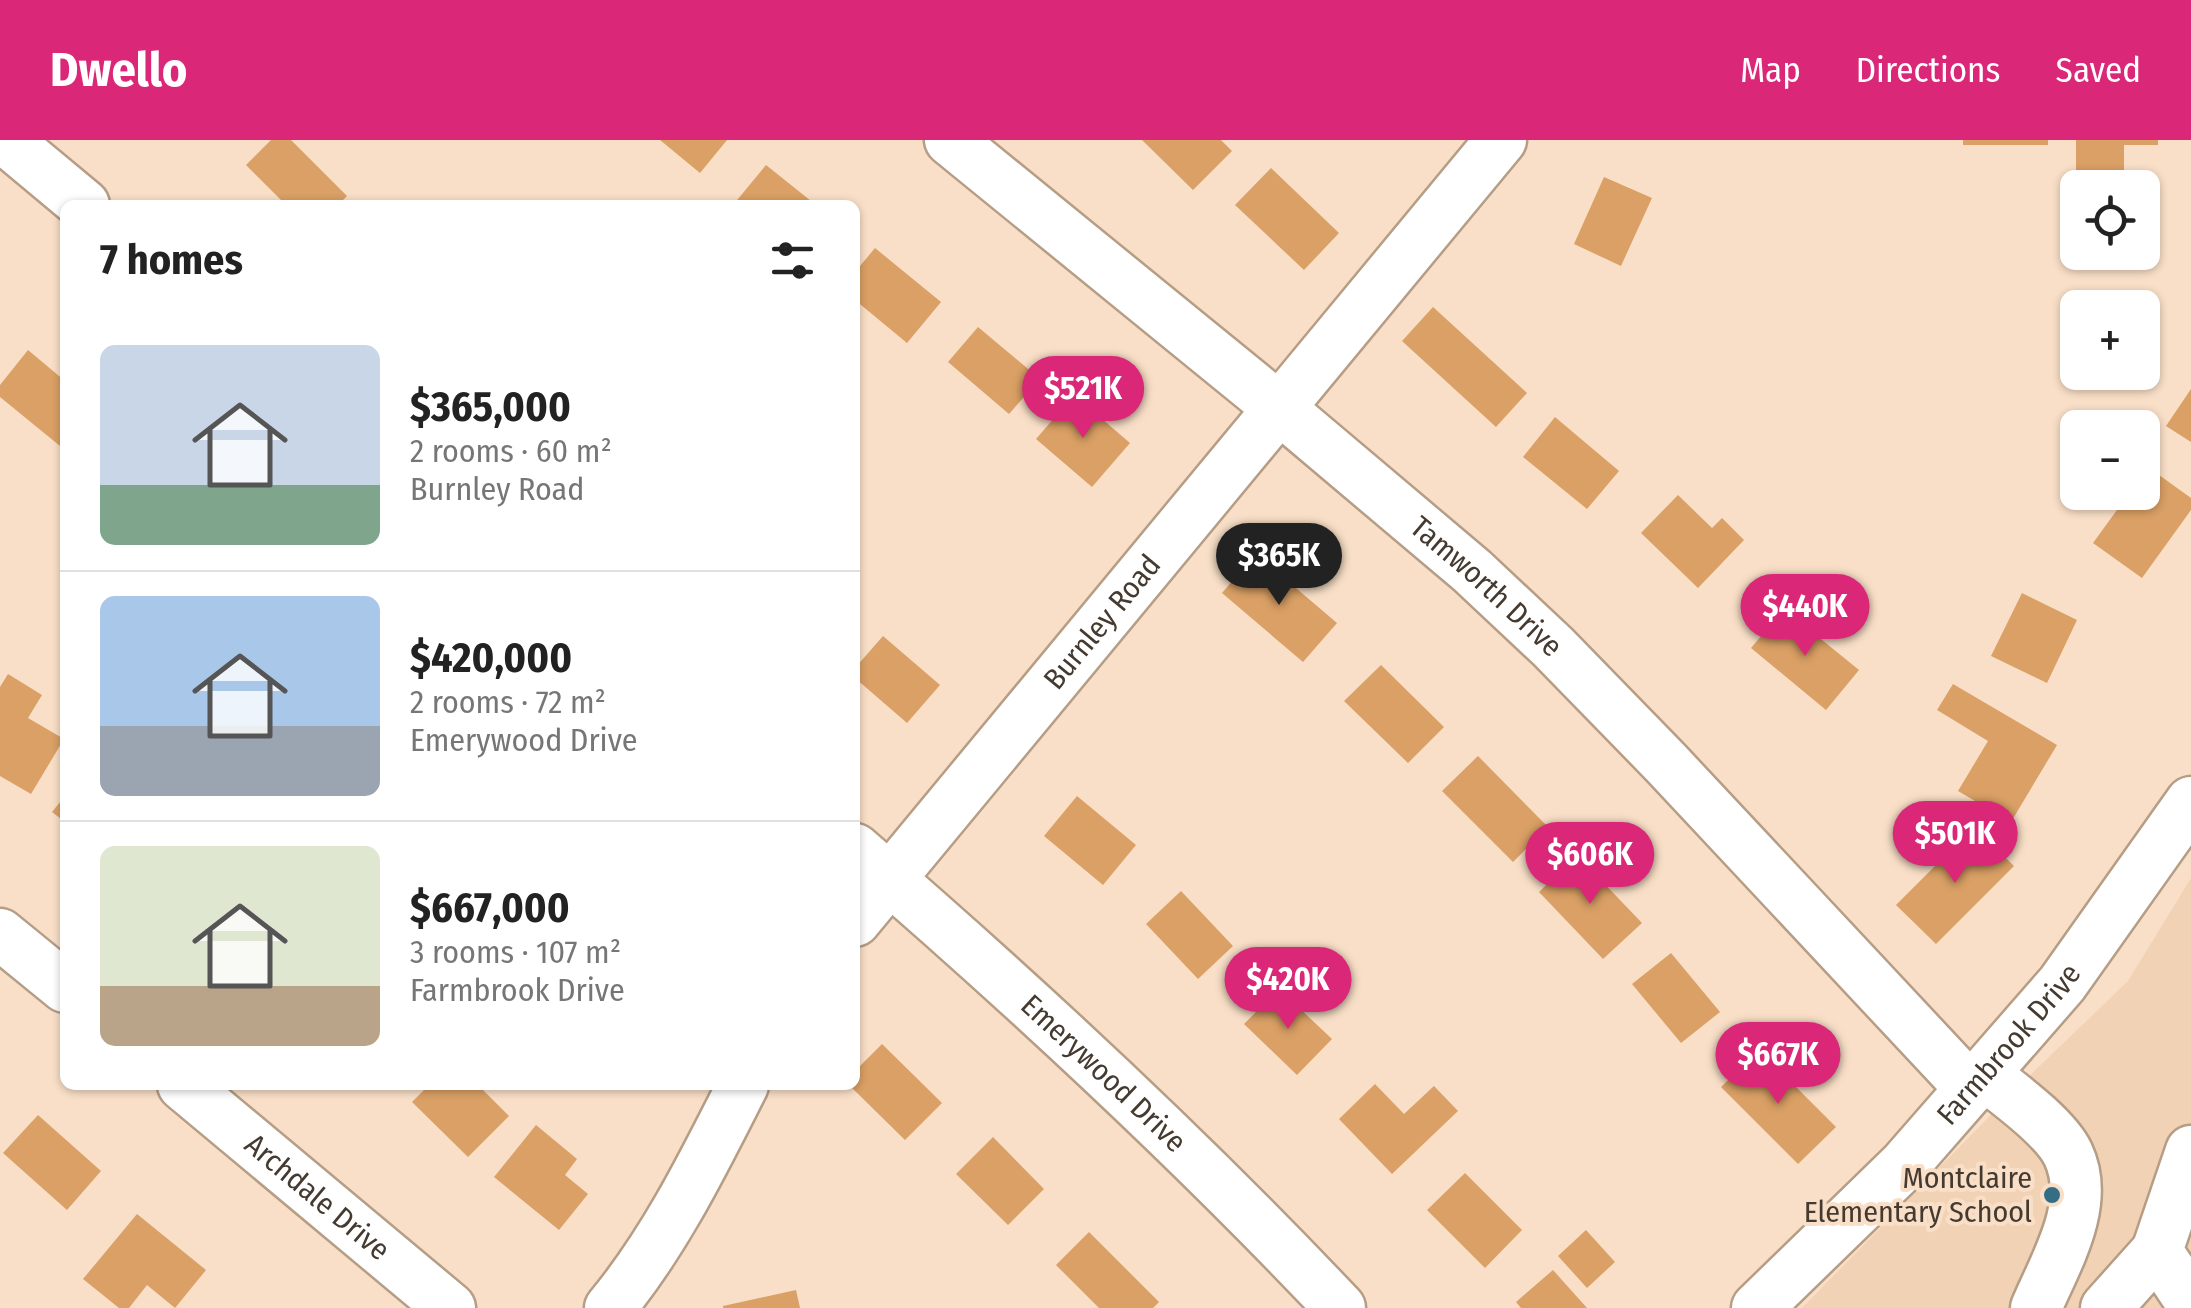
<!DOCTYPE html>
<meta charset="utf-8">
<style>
:root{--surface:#fff;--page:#f2f2f2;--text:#222;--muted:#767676;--line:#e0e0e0;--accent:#db2777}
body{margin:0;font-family:"Fira Sans Condensed",sans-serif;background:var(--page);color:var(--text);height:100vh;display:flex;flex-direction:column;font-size:38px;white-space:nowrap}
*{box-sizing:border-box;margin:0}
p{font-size:32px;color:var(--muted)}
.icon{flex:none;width:55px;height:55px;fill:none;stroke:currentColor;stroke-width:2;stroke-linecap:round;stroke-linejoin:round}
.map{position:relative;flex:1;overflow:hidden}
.sheet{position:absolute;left:60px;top:60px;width:800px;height:890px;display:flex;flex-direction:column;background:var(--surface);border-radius:15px;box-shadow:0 2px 8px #0004}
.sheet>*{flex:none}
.buttons{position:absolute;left:2060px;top:30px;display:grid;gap:20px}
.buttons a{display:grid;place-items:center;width:100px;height:100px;border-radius:15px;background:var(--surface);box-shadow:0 2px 8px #0004;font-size:50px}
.price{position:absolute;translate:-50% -85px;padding:0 22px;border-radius:35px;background:var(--accent);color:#fff;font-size:32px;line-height:65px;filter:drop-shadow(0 2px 5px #0008)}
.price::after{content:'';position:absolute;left:50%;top:60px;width:30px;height:22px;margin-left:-15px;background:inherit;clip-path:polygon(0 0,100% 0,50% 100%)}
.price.on{background:#222;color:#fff}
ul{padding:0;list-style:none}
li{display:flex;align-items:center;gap:30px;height:250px;padding:0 40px}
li+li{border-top:2px solid var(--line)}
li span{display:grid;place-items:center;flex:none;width:280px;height:200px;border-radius:15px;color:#555}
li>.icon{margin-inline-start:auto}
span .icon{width:120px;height:120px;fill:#fffc;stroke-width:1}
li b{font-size:42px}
h2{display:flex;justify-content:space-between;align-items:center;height:120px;padding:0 40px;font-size:42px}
header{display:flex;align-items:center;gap:60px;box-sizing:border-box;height:140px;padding:0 50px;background:var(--accent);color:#fff}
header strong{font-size:48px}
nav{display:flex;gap:55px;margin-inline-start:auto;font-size:35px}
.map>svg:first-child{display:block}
</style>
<header>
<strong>Dwello</strong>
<nav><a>Map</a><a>Directions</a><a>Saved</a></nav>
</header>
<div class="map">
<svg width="2191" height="1168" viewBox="0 0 2191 1168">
<rect width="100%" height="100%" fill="#f9dfc7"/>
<path fill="#f2d2b4" d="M2191 738V1168H1802L2023 942 2128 841Z"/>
<path fill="#daa065" d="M271 0H291L347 56 338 65H286L246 25Z
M660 0H727L700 33Z
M1142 0H1221L1232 11 1193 50Z
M1963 0H2048V5H1963Z
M2076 0H2158V5H2124V30H2076Z
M766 25 816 65H733Z
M1271 28 1339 93 1304 130 1235 65Z
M1604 37 1652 58 1621 126 1574 104Z
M875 108 941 162 907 203 855 160V132Z
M1433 167 1527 253 1496 287 1402 201Z
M978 187 1040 239 1009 274 948 222Z
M28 210 65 241V300L60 306 0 257V245Z
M2191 249V302L2166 286Z
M1074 255 1130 303 1092 347 1036 299Z
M1555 277 1619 331 1587 369 1523 317Z
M2148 327 2191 358V370L2142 438 2093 403 2130 352H2142V335Z
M1678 355 1712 388 1722 378 1744 400 1698 448 1641 393Z
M1256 414 1337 483 1303 522 1222 453Z
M2022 453 2077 480 2047 543 1991 516Z
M1784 469 1859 530 1826 570 1751 508Z
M883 496 940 545 907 583 855 538V528Z
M1381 525 1444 587 1408 623 1344 561Z
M8 534 42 555 28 578 64 599 31 654 0 636V547Z
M1953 544 2057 605 2011 682 1958 651 1988 601 1937 570Z
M1478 616 1548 687 1513 722 1442 651Z
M65 656V682L52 672Z
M1077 656 1136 705 1103 745 1044 696Z
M1974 687 2014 726 1936 804 1896 765Z
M1577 715 1642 783 1603 819 1539 752Z
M1181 751 1233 806 1198 839 1146 784Z
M1671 813 1720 872 1681 903 1632 844Z
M1279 849 1332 899 1297 935 1244 884Z
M882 904 942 963 905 1000 849 945H855V931Z
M1759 910 1836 987 1798 1024 1721 947Z
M1375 944 1404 974 1434 946 1458 971 1392 1034 1339 979Z
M429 945H478L509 976 468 1017 412 962Z
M38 975 101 1031 67 1070 3 1013Z
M536 985 577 1019 565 1035 588 1054 559 1090 494 1037Z
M993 997 1044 1049 1008 1085 956 1034Z
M1465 1033 1522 1090 1485 1128 1427 1070Z
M137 1074 206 1130 175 1168 147 1145 129 1168H119L83 1139Z
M1586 1090 1615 1122 1587 1148 1558 1116Z
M1089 1092 1159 1162 1153 1168H1099L1056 1125Z
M1553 1130 1587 1168H1521L1516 1162Z
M796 1150 800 1168H723V1166Z"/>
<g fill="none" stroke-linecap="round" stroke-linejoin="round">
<defs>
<g id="minor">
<path d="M6 0 84 65"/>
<path id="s1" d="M950 0 1279 268 1472 431 1553 507 1666 623 1971 949"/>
<path id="s2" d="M855 709C1024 855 1187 1006 1340 1168"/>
<path id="s3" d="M855 781 1501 0"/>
<path d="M0 794 65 847"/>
<path d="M1985 935C2009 954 2055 987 2068 1014 2092 1064 2055 1123 2036 1168"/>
<path id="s4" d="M183 945 450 1168"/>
<path d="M2191 1011 2157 1111 2191 1162"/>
<path d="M610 1168C665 1102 704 1022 743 945"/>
<path id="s5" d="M1757 1168 1904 1025 2062 844 2191 662"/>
<path d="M2106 1168 2157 1111"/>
</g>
</defs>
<use href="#minor" stroke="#b59d86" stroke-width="55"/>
<use href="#minor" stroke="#fff" stroke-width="50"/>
</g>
<circle fill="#336e86" stroke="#f9dfc7" stroke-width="4" cx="2052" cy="1055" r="10"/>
<g text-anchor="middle" stroke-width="8" stroke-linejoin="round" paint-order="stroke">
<g font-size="30" fill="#443a30" stroke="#f9dfc7">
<text dy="10" stroke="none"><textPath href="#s1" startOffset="698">Tamworth Drive</textPath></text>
<text dy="10" stroke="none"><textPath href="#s3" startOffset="388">Burnley Road</textPath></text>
<text dy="10" stroke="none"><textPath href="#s5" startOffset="365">Farmbrook Drive</textPath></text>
<text dy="10" stroke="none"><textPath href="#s2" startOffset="335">Emerywood Drive</textPath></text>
<text dy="10" stroke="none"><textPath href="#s4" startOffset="175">Archdale Drive</textPath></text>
</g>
<g font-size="30" fill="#443a30" stroke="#f9dfc7" text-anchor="end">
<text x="2032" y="1048">Montclaire<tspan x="2032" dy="34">Elementary School</tspan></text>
</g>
</g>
</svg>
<div class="buttons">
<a><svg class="icon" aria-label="locate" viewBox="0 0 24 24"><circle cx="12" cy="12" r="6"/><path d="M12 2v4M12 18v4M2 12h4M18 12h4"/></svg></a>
<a>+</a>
<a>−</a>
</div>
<b class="price" style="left:1083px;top:301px">$521K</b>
<b class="price on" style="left:1279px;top:468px">$365K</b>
<b class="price" style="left:1805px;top:519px">$440K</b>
<b class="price" style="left:1955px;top:746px">$501K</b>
<b class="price" style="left:1590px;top:767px">$606K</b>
<b class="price" style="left:1288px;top:892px">$420K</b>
<b class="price" style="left:1778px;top:967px">$667K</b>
<section class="sheet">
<h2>7 homes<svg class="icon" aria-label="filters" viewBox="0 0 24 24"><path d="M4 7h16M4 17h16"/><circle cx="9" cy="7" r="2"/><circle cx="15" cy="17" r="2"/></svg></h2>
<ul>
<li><span style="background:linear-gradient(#c9d6e8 70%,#7fa58c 0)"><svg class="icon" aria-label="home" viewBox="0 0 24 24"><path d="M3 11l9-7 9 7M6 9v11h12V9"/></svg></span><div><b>$365,000</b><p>2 rooms · 60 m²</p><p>Burnley Road</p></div></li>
<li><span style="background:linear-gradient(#a9c7e8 65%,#9aa5b1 0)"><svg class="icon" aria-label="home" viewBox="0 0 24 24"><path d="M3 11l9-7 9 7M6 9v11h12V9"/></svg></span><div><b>$420,000</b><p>2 rooms · 72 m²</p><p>Emerywood Drive</p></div></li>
<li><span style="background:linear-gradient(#dfe7d0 70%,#b9a48a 0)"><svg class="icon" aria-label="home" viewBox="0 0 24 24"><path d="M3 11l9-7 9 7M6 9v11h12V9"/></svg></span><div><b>$667,000</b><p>3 rooms · 107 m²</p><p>Farmbrook Drive</p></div></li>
</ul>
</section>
</div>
